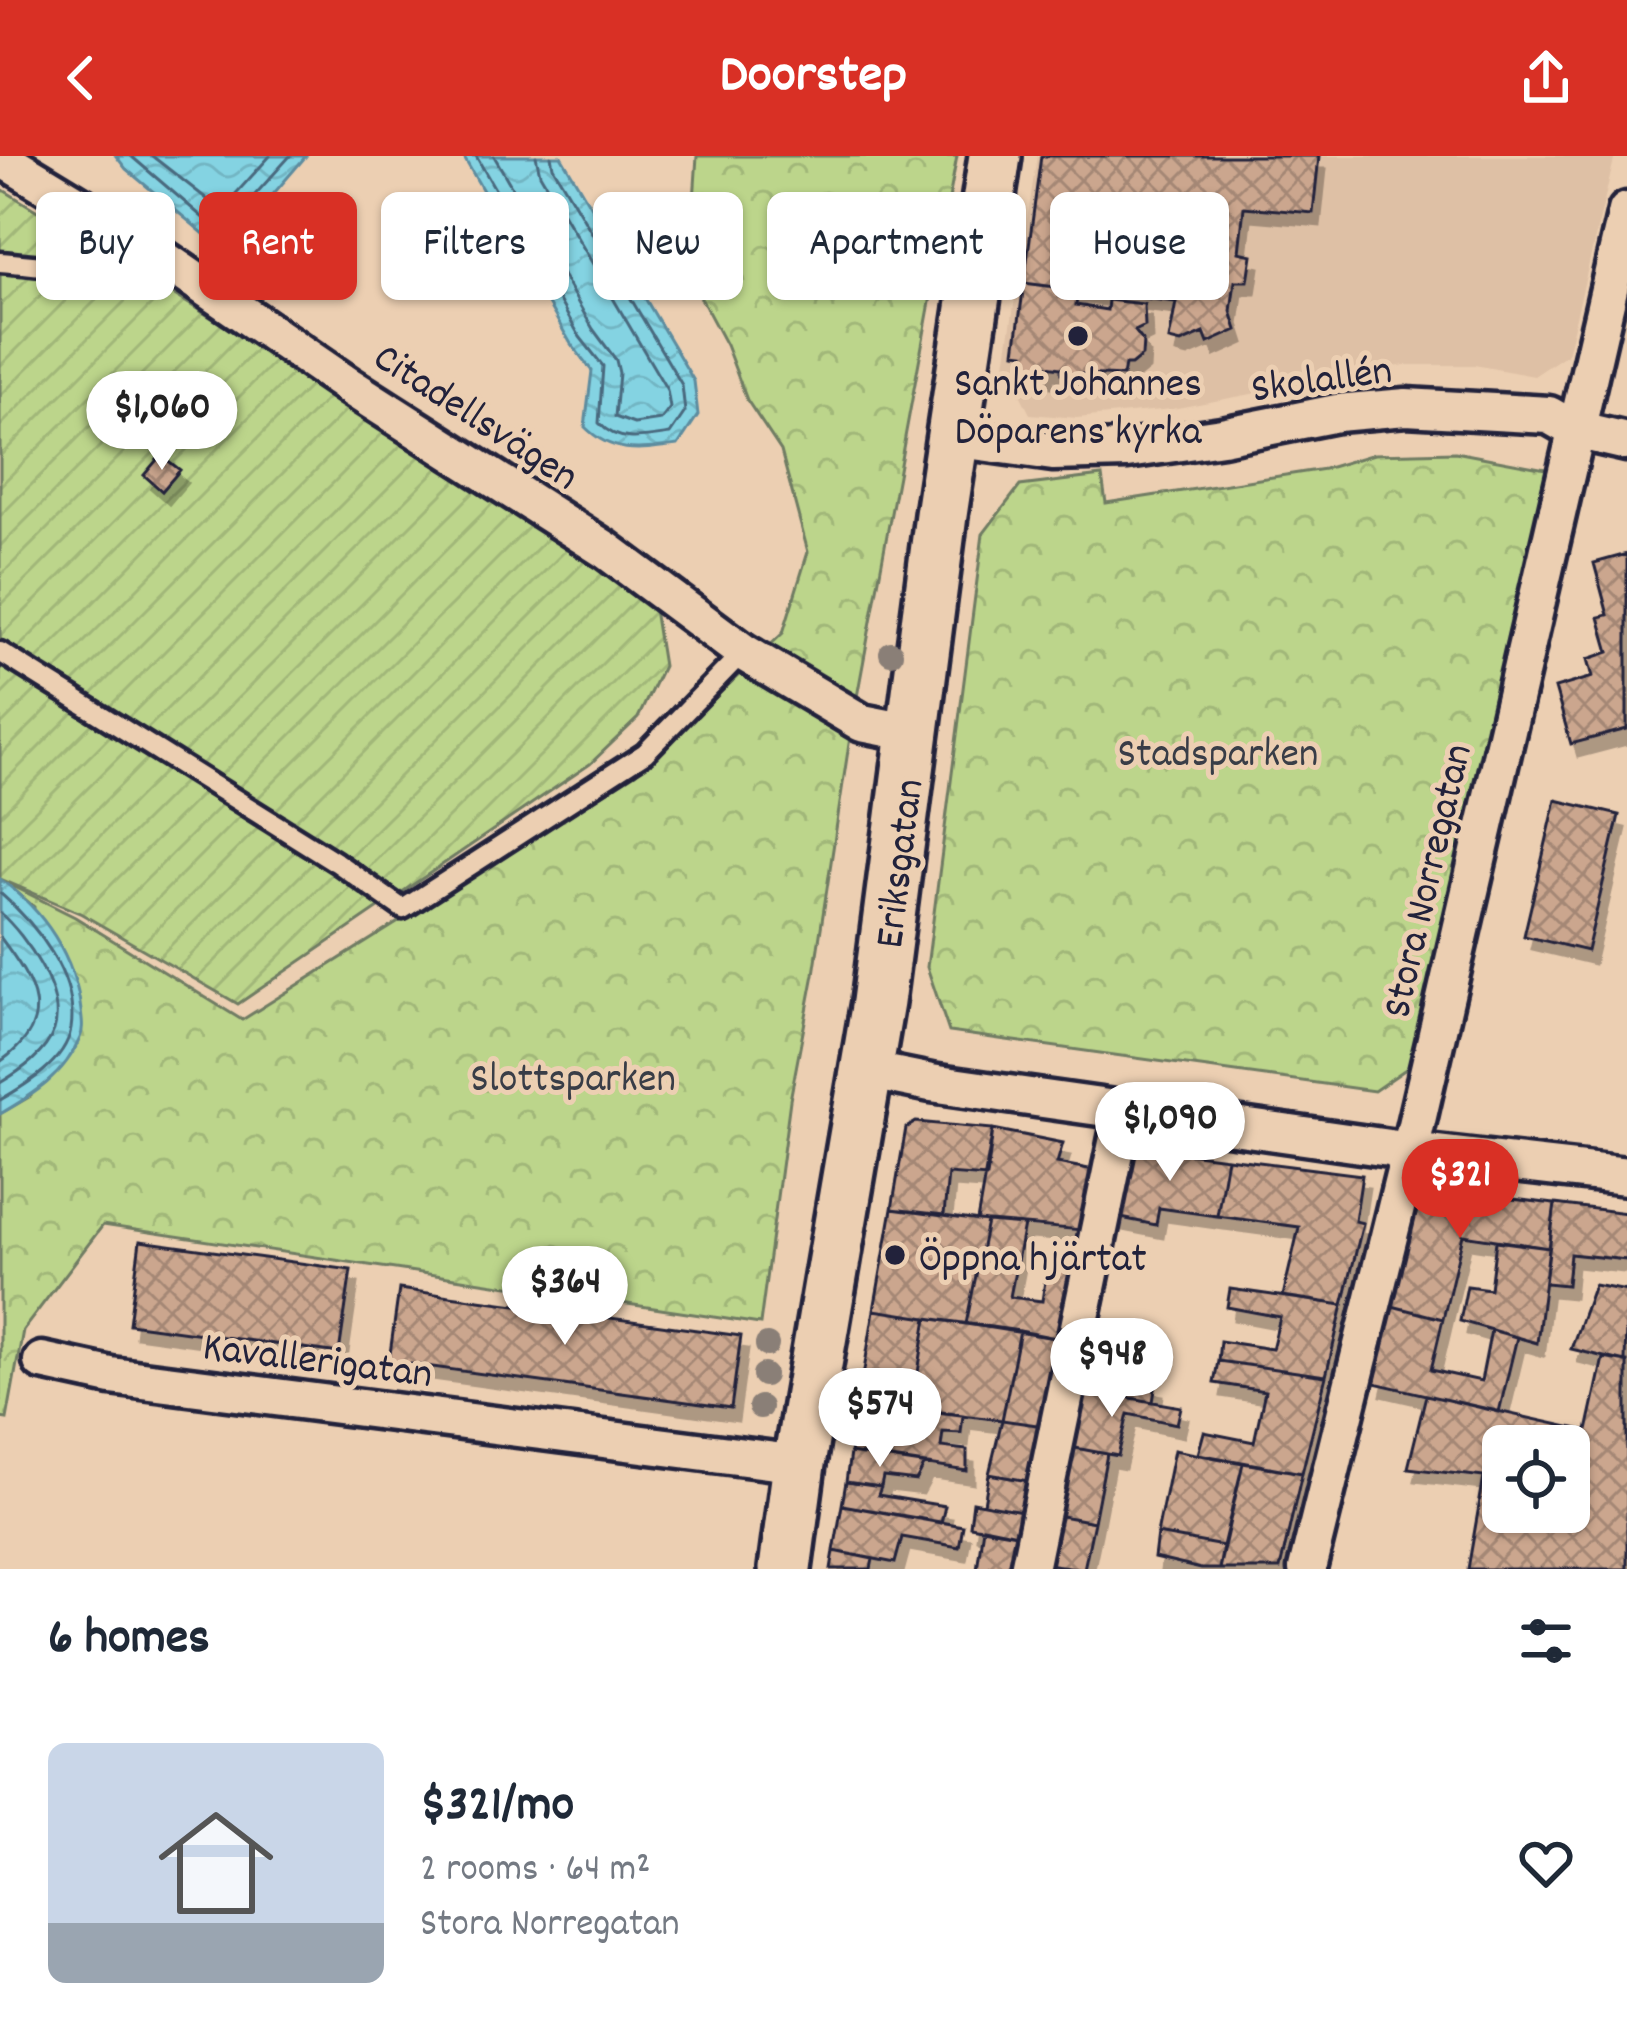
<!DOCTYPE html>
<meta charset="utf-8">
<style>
:root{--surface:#fff;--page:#f2f2f3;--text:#1f2937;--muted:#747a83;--line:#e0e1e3;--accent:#d93025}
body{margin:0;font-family:Dekko,sans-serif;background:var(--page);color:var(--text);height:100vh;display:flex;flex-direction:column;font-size:45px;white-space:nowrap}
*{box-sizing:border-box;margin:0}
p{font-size:39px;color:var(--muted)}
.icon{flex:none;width:66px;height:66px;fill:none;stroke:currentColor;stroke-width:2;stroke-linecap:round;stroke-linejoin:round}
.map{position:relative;height:1413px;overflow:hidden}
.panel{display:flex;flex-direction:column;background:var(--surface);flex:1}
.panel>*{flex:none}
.top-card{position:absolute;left:36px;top:36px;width:1557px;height:108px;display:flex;gap:24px}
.buttons{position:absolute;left:1482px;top:1269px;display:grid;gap:24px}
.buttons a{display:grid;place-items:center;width:108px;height:108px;border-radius:18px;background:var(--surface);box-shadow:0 3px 9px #0004;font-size:60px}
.price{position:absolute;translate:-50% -102px;padding:0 27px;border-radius:42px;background:#fff;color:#222;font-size:39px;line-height:78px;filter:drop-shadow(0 3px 6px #0008)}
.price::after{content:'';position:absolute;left:50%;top:72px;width:36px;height:27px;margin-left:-18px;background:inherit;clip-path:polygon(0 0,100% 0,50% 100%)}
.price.selected{background:var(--accent);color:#fff}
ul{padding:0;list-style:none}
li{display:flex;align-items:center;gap:36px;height:300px;padding:0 48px}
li+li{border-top:3px solid var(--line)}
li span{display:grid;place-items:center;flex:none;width:336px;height:240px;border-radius:18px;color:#555}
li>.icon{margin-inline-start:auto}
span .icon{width:144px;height:144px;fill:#fffc;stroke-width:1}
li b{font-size:51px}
h2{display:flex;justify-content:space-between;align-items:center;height:144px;padding:0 48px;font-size:51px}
.pill{padding:0 42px;border-radius:18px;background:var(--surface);box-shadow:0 3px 9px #0004;font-size:42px;line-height:108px}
.pill.selected{background:var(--accent);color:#fff}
header{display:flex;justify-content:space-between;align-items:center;height:156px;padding:0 48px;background:var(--accent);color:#fff;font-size:54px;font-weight:800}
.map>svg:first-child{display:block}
</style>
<header><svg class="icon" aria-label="back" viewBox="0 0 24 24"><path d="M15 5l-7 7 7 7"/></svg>Doorstep<svg class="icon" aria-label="share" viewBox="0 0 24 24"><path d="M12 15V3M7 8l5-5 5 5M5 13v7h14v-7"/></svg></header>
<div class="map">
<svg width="1627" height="1413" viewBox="0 0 1627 1413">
<defs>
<pattern id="forest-crowns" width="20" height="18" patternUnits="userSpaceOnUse" patternTransform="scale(3)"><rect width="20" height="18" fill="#bcd58b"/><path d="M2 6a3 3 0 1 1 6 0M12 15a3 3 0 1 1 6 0" fill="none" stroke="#a1b779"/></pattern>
<pattern id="garden-furrows" width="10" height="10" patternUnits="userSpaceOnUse" patternTransform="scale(3)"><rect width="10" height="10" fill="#bcd58b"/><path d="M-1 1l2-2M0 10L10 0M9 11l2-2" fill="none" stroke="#a1b779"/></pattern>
<pattern id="water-waves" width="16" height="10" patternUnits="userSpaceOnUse" patternTransform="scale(3)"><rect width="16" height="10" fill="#84d3e2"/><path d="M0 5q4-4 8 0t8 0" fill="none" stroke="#72b5c3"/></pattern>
<pattern id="building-cross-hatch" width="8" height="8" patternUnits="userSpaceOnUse" patternTransform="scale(3)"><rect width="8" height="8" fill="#cba68e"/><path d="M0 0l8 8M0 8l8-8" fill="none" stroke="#a48775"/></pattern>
<filter id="shadow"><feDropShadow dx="7" dy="13" stdDeviation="0" flood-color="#0004"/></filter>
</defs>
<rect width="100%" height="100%" fill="#eccfb2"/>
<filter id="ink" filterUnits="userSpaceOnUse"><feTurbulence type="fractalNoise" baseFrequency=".00833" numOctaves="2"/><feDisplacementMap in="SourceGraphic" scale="24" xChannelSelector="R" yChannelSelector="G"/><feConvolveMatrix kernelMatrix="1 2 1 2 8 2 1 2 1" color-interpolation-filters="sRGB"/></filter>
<g filter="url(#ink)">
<path fill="#dec0a5" d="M1037 0H1615L1567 198 1534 220 1474 209H1405L1172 253 1077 262 1030 258 1005 208Z"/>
<path fill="url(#forest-crowns)" stroke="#6f7c63" stroke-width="3" d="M697 0H957L852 568 814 818 790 944 760 1168 103 1069 23 1174 7 1263 0 1262V958L31 940 34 751 5 726 75 761 242 864 635 618 783 477 808 396 781 295 747 244 726 189 689 120Z
M1455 296 1556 315 1413 908 1374 935 949 876 927 811 983 378 1020 330 1102 320 1106 347 1324 313 1374 298Z"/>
<path fill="url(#garden-furrows)" stroke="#6f7c63" stroke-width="3" d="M0 32 300 216 653 447 663 510 638 562 590 608 238 848 80 757 0 723Z"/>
<path fill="url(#water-waves)" stroke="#5d8c9f" stroke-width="3" d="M116 0H306L232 86 204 78 126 13Z
M463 0H561L694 225 698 259 678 289C640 294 613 299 585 271L592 215 571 188Z
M0 723C44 754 75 801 81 855 82 864 84 873 80 882 65 919 33 939 0 958Z"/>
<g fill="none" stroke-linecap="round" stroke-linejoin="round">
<path stroke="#49697e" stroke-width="3" d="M131 0 208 66 226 71 290 0
M152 0 221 54 270 0
M476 0 580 181 603 210 599 267C618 288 644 282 670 278L685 256 682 229 553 11 551 0
M494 0 593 173 616 204 619 217 615 261 634 268 661 264 670 252 667 234 540 18 536 0
M0 737C36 768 79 821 71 873 65 906 26 929 0 944
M0 757C26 780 66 837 54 874 46 898 20 915 0 927
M0 781C36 829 58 865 0 906"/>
</g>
<path fill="url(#building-cross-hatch)" stroke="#22223b" stroke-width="3" fill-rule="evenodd" filter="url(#shadow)" d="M1041 0H1319L1313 57 1244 51 1239 96 1252 99 1248 125H1235L1231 155 1237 174 1208 187 1204 177 1181 187 1169 184 1176 146 1024 127Z
M1024 127 1078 134 1076 149 1107 154 1108 144 1144 148 1145 170 1135 175 1143 185 1142 200 1131 209H1125L1123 220 1061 217V212L1046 210 1045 218 1022 215 1024 197 1015 196Z
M161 299 180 314 162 335 144 319Z
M1627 398V573L1571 588 1555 532 1593 521 1588 503 1609 496 1599 461 1608 459 1594 407Z
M1556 644 1619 659 1587 795 1524 780Z
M916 966 993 973 987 1021 948 1018 944 1059 892 1053 906 972Z
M993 973 1063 987 1057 1007 1094 1014 1082 1074 977 1065Z
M1142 991 1227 1002 1217 1060 1159 1052 1156 1069 1116 1061 1129 1000Z
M1227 1002 1362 1019 1355 1065 1363 1067 1343 1149 1283 1140 1299 1071 1217 1060Z
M1419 1032 1555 1048 1549 1092 1463 1079 1443 1163 1392 1150Z
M1555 1048 1627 1057V1104L1570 1098 1567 1129 1545 1127Z
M892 1053 987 1066 966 1168 874 1154Z
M987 1066 1024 1069 1010 1141 1042 1145 1047 1112 1074 1115 1061 1183 966 1168Z
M140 1085 351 1114 339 1197 129 1168Z
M1496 1085 1549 1092 1537 1187 1460 1165 1467 1130 1490 1133Z
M1594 1129 1627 1135 1625 1206 1571 1193Z
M399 1133 741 1180 731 1252 389 1205Z
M1230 1133 1343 1149 1326 1220 1218 1205 1220 1185 1272 1193 1280 1161 1227 1151Z
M1392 1150 1443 1163 1431 1214 1481 1225 1491 1174 1517 1181 1499 1256 1374 1227Z
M874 1154 927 1162 912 1253 859 1245Z
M927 1162 1020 1175 1002 1264 912 1253Z
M1095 1167 1155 1177 1152 1190 1128 1188 1121 1221 1156 1227 1153 1246 1081 1233Z
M1020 1175 1061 1183 1044 1270 1002 1264Z
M1603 1202 1627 1206V1413H1468L1484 1321 1408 1312 1426 1239 1587 1275ZM1503 1290H1569V1356H1503Z
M1218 1205 1326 1220 1302 1317 1198 1298 1204 1276 1254 1286 1265 1235 1214 1227Z
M1081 1233 1181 1251 1177 1268 1128 1258 1118 1300 1070 1291Z
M859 1245 963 1259 961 1277 943 1276 941 1291 967 1294V1315L850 1297Z
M1002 1264 1044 1270 1033 1326 989 1318Z
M1070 1291 1107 1298 1094 1366 1056 1359Z
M1174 1294 1243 1307 1223 1390 1157 1378Z
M850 1297 925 1308 916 1325 883 1321 881 1331 846 1326Z
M1243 1307 1302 1317 1280 1413H1219Z
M989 1318 1033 1326 1027 1356 984 1348Z
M846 1326 881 1331 878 1339 945 1350 941 1367 842 1349Z
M973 1346 1027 1356 1022 1379 970 1370Z
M842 1349 963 1370 959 1391 902 1381 895 1407 834 1395Z
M1056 1359 1094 1366 1084 1413 1046 1408Z
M983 1371 1022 1379 1016 1413H977Z
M1157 1378 1223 1390 1219 1413H1201L1154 1402Z
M834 1395 873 1403 871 1413H831Z"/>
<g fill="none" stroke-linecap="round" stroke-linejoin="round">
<defs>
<path id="lane" d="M0 106C53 110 113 121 165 108
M0 496 336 706 403 753 645 597 743 496"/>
<path id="street" d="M0 1 130 80 349 230 606 394 743 496 862 567 913 577
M952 282 1053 296 1127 294 1222 280 1337 257 1406 251 1549 259 1575 274 1627 286
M867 914 931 927 1410 995 1627 1020
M42 1205 111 1220 799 1308
M1029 1413 1124 953
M1307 1413 1410 995 1627 55"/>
<path id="secondary" d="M785 1413 799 1308 878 846 941 359 995 0"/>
</defs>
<use href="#lane" stroke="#22223b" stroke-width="27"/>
<use href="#street" stroke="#22223b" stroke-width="45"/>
<use href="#secondary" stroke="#22223b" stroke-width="60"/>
<use href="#lane" stroke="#eccfb2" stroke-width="18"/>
<use href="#street" stroke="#eccfb2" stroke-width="36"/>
<use href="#secondary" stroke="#eccfb2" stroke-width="51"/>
</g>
<g fill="#8a7f77">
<circle cx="891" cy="497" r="12"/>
<circle cx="767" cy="1189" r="12"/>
<circle cx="764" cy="1219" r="12"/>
<circle cx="760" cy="1251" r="12"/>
</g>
</g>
<g fill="#22223b" stroke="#eccfb2" stroke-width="4.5">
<circle cx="1078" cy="180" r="12"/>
<circle cx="895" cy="1099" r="12"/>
</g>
<g text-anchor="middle" stroke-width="10" stroke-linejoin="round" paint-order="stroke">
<g font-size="42" fill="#22223b" stroke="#eccfb2">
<text transform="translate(1321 220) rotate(-8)" y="15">Skolallén</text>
<text transform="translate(478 258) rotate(33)" y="15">Citadellsvägen</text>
<text transform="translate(896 707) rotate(-83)" y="15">Eriksgatan</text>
<text transform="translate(1424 724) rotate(-77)" y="15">Stora Norregatan</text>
<text transform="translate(318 1201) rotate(7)" y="15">Kavallerigatan</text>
</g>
<g font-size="42" fill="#22223b" stroke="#eccfb2">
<text x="1078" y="239">Sankt Johannes<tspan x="1078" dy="48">Döparens kyrka</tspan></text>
<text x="919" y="1114" text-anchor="start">Öppna hjärtat</text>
</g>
<g font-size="42" fill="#393d47" stroke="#eccfb2">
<text x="1218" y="609">Stadsparken</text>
<text x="573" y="934">Slottsparken</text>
</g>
</g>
</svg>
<div class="buttons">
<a><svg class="icon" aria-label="locate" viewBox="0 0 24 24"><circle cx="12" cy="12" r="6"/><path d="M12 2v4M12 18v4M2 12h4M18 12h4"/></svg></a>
</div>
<b class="price" style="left:162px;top:317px">$1,060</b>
<b class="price" style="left:1170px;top:1028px">$1,090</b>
<b class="price selected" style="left:1460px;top:1085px">$321</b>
<b class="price" style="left:565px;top:1192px">$364</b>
<b class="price" style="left:1112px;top:1264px">$948</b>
<b class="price" style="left:880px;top:1314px">$574</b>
<div class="top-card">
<a class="pill">Buy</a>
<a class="pill selected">Rent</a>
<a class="pill">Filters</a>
<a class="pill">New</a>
<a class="pill">Apartment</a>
<a class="pill">House</a>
</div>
</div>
<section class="panel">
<h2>6 homes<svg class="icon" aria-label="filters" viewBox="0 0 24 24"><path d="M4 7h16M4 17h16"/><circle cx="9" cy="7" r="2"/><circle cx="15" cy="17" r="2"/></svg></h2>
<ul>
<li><span style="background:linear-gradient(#c9d6e8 75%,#9aa5b1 0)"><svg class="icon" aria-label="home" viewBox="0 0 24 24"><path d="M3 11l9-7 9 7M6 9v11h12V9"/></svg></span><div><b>$321/mo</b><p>2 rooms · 64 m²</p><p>Stora Norregatan</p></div><svg class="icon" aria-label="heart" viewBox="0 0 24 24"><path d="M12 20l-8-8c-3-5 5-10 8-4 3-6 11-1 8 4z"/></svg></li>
</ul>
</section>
